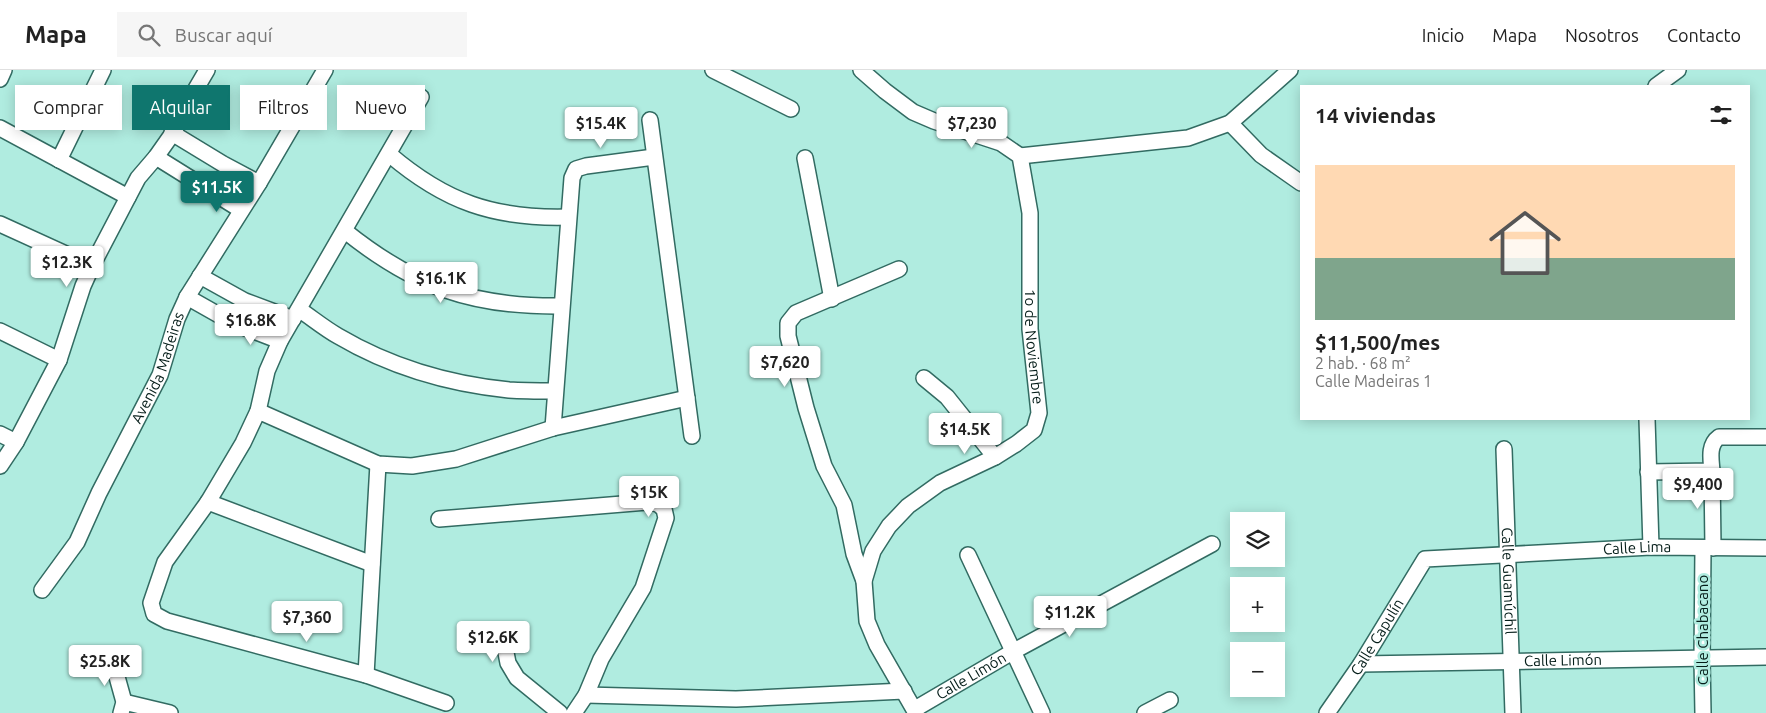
<!DOCTYPE html>
<html lang="es">
<meta charset="utf-8">
<style>
:root{--surface:#fff;--page:#f6f6f6;--text:#222;--muted:#767676;--line:#e0e0e0;--accent:#0f766e}
body{margin:0;font-family:Ubuntu,sans-serif;background:var(--page);color:var(--text);height:100vh;display:flex;flex-direction:column;font-size:19px;white-space:nowrap}
*{box-sizing:border-box;margin:0}
p{font-size:16px;color:var(--muted)}
.icon{flex:none;width:28px;height:28px;fill:none;stroke:currentColor;stroke-width:2;stroke-linecap:round;stroke-linejoin:round}
.map{position:relative;flex:1;overflow:hidden}
.side{position:absolute;left:1300px;top:15px;width:450px;height:335px;display:flex;flex-direction:column;background:var(--surface);border-radius:0px;box-shadow:0 2px 12px #0003}
.side>*{flex:none}
.guide{position:absolute;left:15px;top:15px;width:475px;height:45px;display:flex;gap:10px}
.controls{position:absolute;left:1230px;top:442px;display:grid;gap:10px}
.controls a{display:grid;place-items:center;width:55px;height:55px;border-radius:0px;background:var(--surface);box-shadow:0 2px 12px #0003;font-size:25px}
.price{position:absolute;translate:-50% -42px;padding:0 11px;border-radius:5px;background:#fff;color:#222;font-size:16px;line-height:32px;filter:drop-shadow(0 1px 2px #0008)}
.price::after{content:'';position:absolute;left:50%;top:30px;width:15px;height:11px;margin-left:-8px;background:inherit;clip-path:polygon(0 0,100% 0,50% 100%)}
.price.selected{background:var(--accent);color:#fff}
ul{padding:0;list-style:none}
li{display:grid;align-content:center;gap:10px;height:265px;padding:0 15px}
li+li{border-top:1px solid var(--line)}
li span{display:grid;place-items:center;height:155px;border-radius:0px;color:#555}
li>.icon{margin-inline-start:auto}
span .icon{width:90px;height:90px;fill:#fffc;stroke-width:1}
li b{font-size:21px}
h2{display:flex;justify-content:space-between;align-items:center;height:60px;padding:0 15px;font-size:21px}
.tag{padding:0 18px;border-radius:0px;background:var(--surface);box-shadow:0 2px 12px #0003;font-size:18px;line-height:45px}
.tag.selected{background:var(--accent);color:#fff}
header{display:flex;align-items:center;gap:30px;box-sizing:border-box;height:70px;padding:0 25px;background:var(--surface);border-bottom:1px solid var(--line)}
header strong{font-size:24px}
nav{display:flex;gap:28px;margin-inline-start:auto;font-size:18px}
.search{width:350px;height:45px;background:var(--page);display:flex;align-items:center;gap:12px;box-sizing:border-box;padding:0 18px;border-radius:0px;color:var(--muted);font-size:19px}
.map>svg:first-child{display:block}
</style>
<header>
<strong>Mapa</strong>
<div class="search"><svg class="icon" aria-label="search" viewBox="0 0 24 24"><circle cx="10" cy="10" r="6"/><path d="M15 15l6 6"/></svg>Buscar aquí</div>
<nav><a>Inicio</a><a>Mapa</a><a>Nosotros</a><a>Contacto</a></nav>
</header>
<div class="map">
<svg width="1766" height="643" viewBox="0 0 1766 643">
<rect width="100%" height="100%" fill="#b0ece0"/>
<g fill="none" stroke-linecap="round" stroke-linejoin="round">
<defs>
<g id="minor">
<path d="M713 0 791 39"/>
<path id="s1" d="M861 0 885 21 913 42 934 51 1001 73 1020 86 1030 143V259L1039 343 1034 360 1016 374 995 387 940 413 908 436 889 456 873 481 864 511 867 551 877 575 916 643"/>
<path d="M0 9 4 0"/>
<path d="M1656 16 1678 0"/>
<path d="M421 27 280 271 267 301 258 341 243 373 208 432 165 492 151 533 154 544 167 551 366 605 446 633"/>
<path d="M650 50 692 366"/>
<path d="M1230 53 1261 85 1301 113"/>
<path d="M0 58 128 127"/>
<path d="M172 63 223 94 259 113"/>
<path d="M389 84C445 132 494 149 568 147"/>
<path d="M1020 86 1188 68 1230 53 1290 0"/>
<path d="M156 87 241 140"/>
<path d="M805 88 832 229"/>
<path d="M59 90 103 0"/>
<path d="M0 154 92 196"/>
<path d="M345 161C415 217 472 237 561 236"/>
<path d="M200 206 245 231 293 249"/>
<path d="M187 227 233 253 280 271"/>
<path d="M300 240C312 248 324 258 338 266 389 296 449 314 509 320 524 321 539 321 555 321"/>
<path d="M0 261 59 290"/>
<path d="M924 308 947 327 995 387"/>
<path d="M258 341 378 394 412 396 456 389 553 358 687 328"/>
<path d="M1647 349 1651 477"/>
<path d="M553 358 572 108 576 99 586 96 654 87"/>
<path d="M0 364 16 372"/>
<path id="s2" d="M1504 379 1513 643"/>
<path d="M0 396 16 372 59 290 83 216 92 196 138 108 156 87 175 60 183 41 207 0"/>
<path d="M1712 401 1713 478"/>
<path d="M1648 402 1712 401C1711 389 1708 375 1719 367H1766"/>
<path d="M208 432 372 494"/>
<path d="M439 449 647 432 658 434 664 439 666 448 643 518 601 589 586 625 574 643"/>
<path d="M1703 478 1702 589 1703 643"/>
<path d="M968 485 1042 643"/>
<path d="M864 511 854 484 844 435 824 396 806 338 788 266V253L796 243 899 199"/>
<path id="s3" d="M42 520 77 472 99 423 160 305 177 249 187 227 259 113 325 0"/>
<path d="M503 567 508 593 517 608 560 643"/>
<path id="s4" d="M1361 594 1766 587"/>
<path d="M114 596 124 632 121 643"/>
<path d="M366 605 378 394"/>
<path d="M586 625 736 629 904 621"/>
<path d="M124 632 170 643"/>
<path id="s5" d="M915 639 1014 581 1212 474"/>
<path d="M1145 643 1170 630"/>
<path id="s6" d="M1327 643 1361 594 1425 489 1651 477 1766 478"/>
</g>
</defs>
<use href="#minor" stroke="#326b62" stroke-width="18"/>
<use href="#minor" stroke="#fff" stroke-width="15"/>
</g>
<g text-anchor="middle" stroke-width="5" stroke-linejoin="round" paint-order="stroke">
<g font-size="15" fill="#041c18" stroke="#b0ece0">
<text dy="5" stroke="none"><textPath href="#s1" startOffset="375">1o de Noviembre</textPath></text>
<text dy="5" stroke="none"><textPath href="#s3" startOffset="252">Avenida Madeiras</textPath></text>
<text dy="5" stroke="none"><textPath href="#s6" startOffset="395">Calle Lima</textPath></text>
<text dy="5" stroke="none"><textPath href="#s2" startOffset="132">Calle Guamúchil</textPath></text>
<text transform="translate(1703 560) rotate(-90)" y="5">Calle Chabacano</text>
<text dy="5" stroke="none"><textPath href="#s6" startOffset="91">Calle Capulín</textPath></text>
<text dy="5" stroke="none"><textPath href="#s4" startOffset="202">Calle Limón</textPath></text>
<text dy="5" stroke="none"><textPath href="#s5" startOffset="65">Calle Limón</textPath></text>
</g>
</g>
</svg>
<div class="controls">
<a><svg class="icon" aria-label="layers" viewBox="0 0 24 24"><path d="M12 4l9 5-9 5-9-5zM3 14l9 5 9-5"/></svg></a>
<a>+</a>
<a>−</a>
</div>
<b class="price" style="left:601px;top:79px">$15.4K</b>
<b class="price" style="left:972px;top:79px">$7,230</b>
<b class="price selected" style="left:217px;top:143px">$11.5K</b>
<b class="price" style="left:67px;top:218px">$12.3K</b>
<b class="price" style="left:441px;top:234px">$16.1K</b>
<b class="price" style="left:251px;top:276px">$16.8K</b>
<b class="price" style="left:785px;top:318px">$7,620</b>
<b class="price" style="left:965px;top:385px">$14.5K</b>
<b class="price" style="left:1698px;top:440px">$9,400</b>
<b class="price" style="left:649px;top:448px">$15K</b>
<b class="price" style="left:1070px;top:568px">$11.2K</b>
<b class="price" style="left:307px;top:573px">$7,360</b>
<b class="price" style="left:493px;top:593px">$12.6K</b>
<b class="price" style="left:105px;top:617px">$25.8K</b>
<div class="guide">
<a class="tag">Comprar</a>
<a class="tag selected">Alquilar</a>
<a class="tag">Filtros</a>
<a class="tag">Nuevo</a>
</div>
<section class="side">
<h2>14 viviendas<svg class="icon" aria-label="filters" viewBox="0 0 24 24"><path d="M4 7h16M4 17h16"/><circle cx="9" cy="7" r="2"/><circle cx="15" cy="17" r="2"/></svg></h2>
<ul>
<li><span style="background:linear-gradient(#ffd9b3 60%,#7fa58c 0)"><svg class="icon" aria-label="home" viewBox="0 0 24 24"><path d="M3 11l9-7 9 7M6 9v11h12V9"/></svg></span><div><b>$11,500/mes</b><p>2 hab. · 68 m²</p><p>Calle Madeiras 1</p></div></li>
</ul>
</section>
</div>
